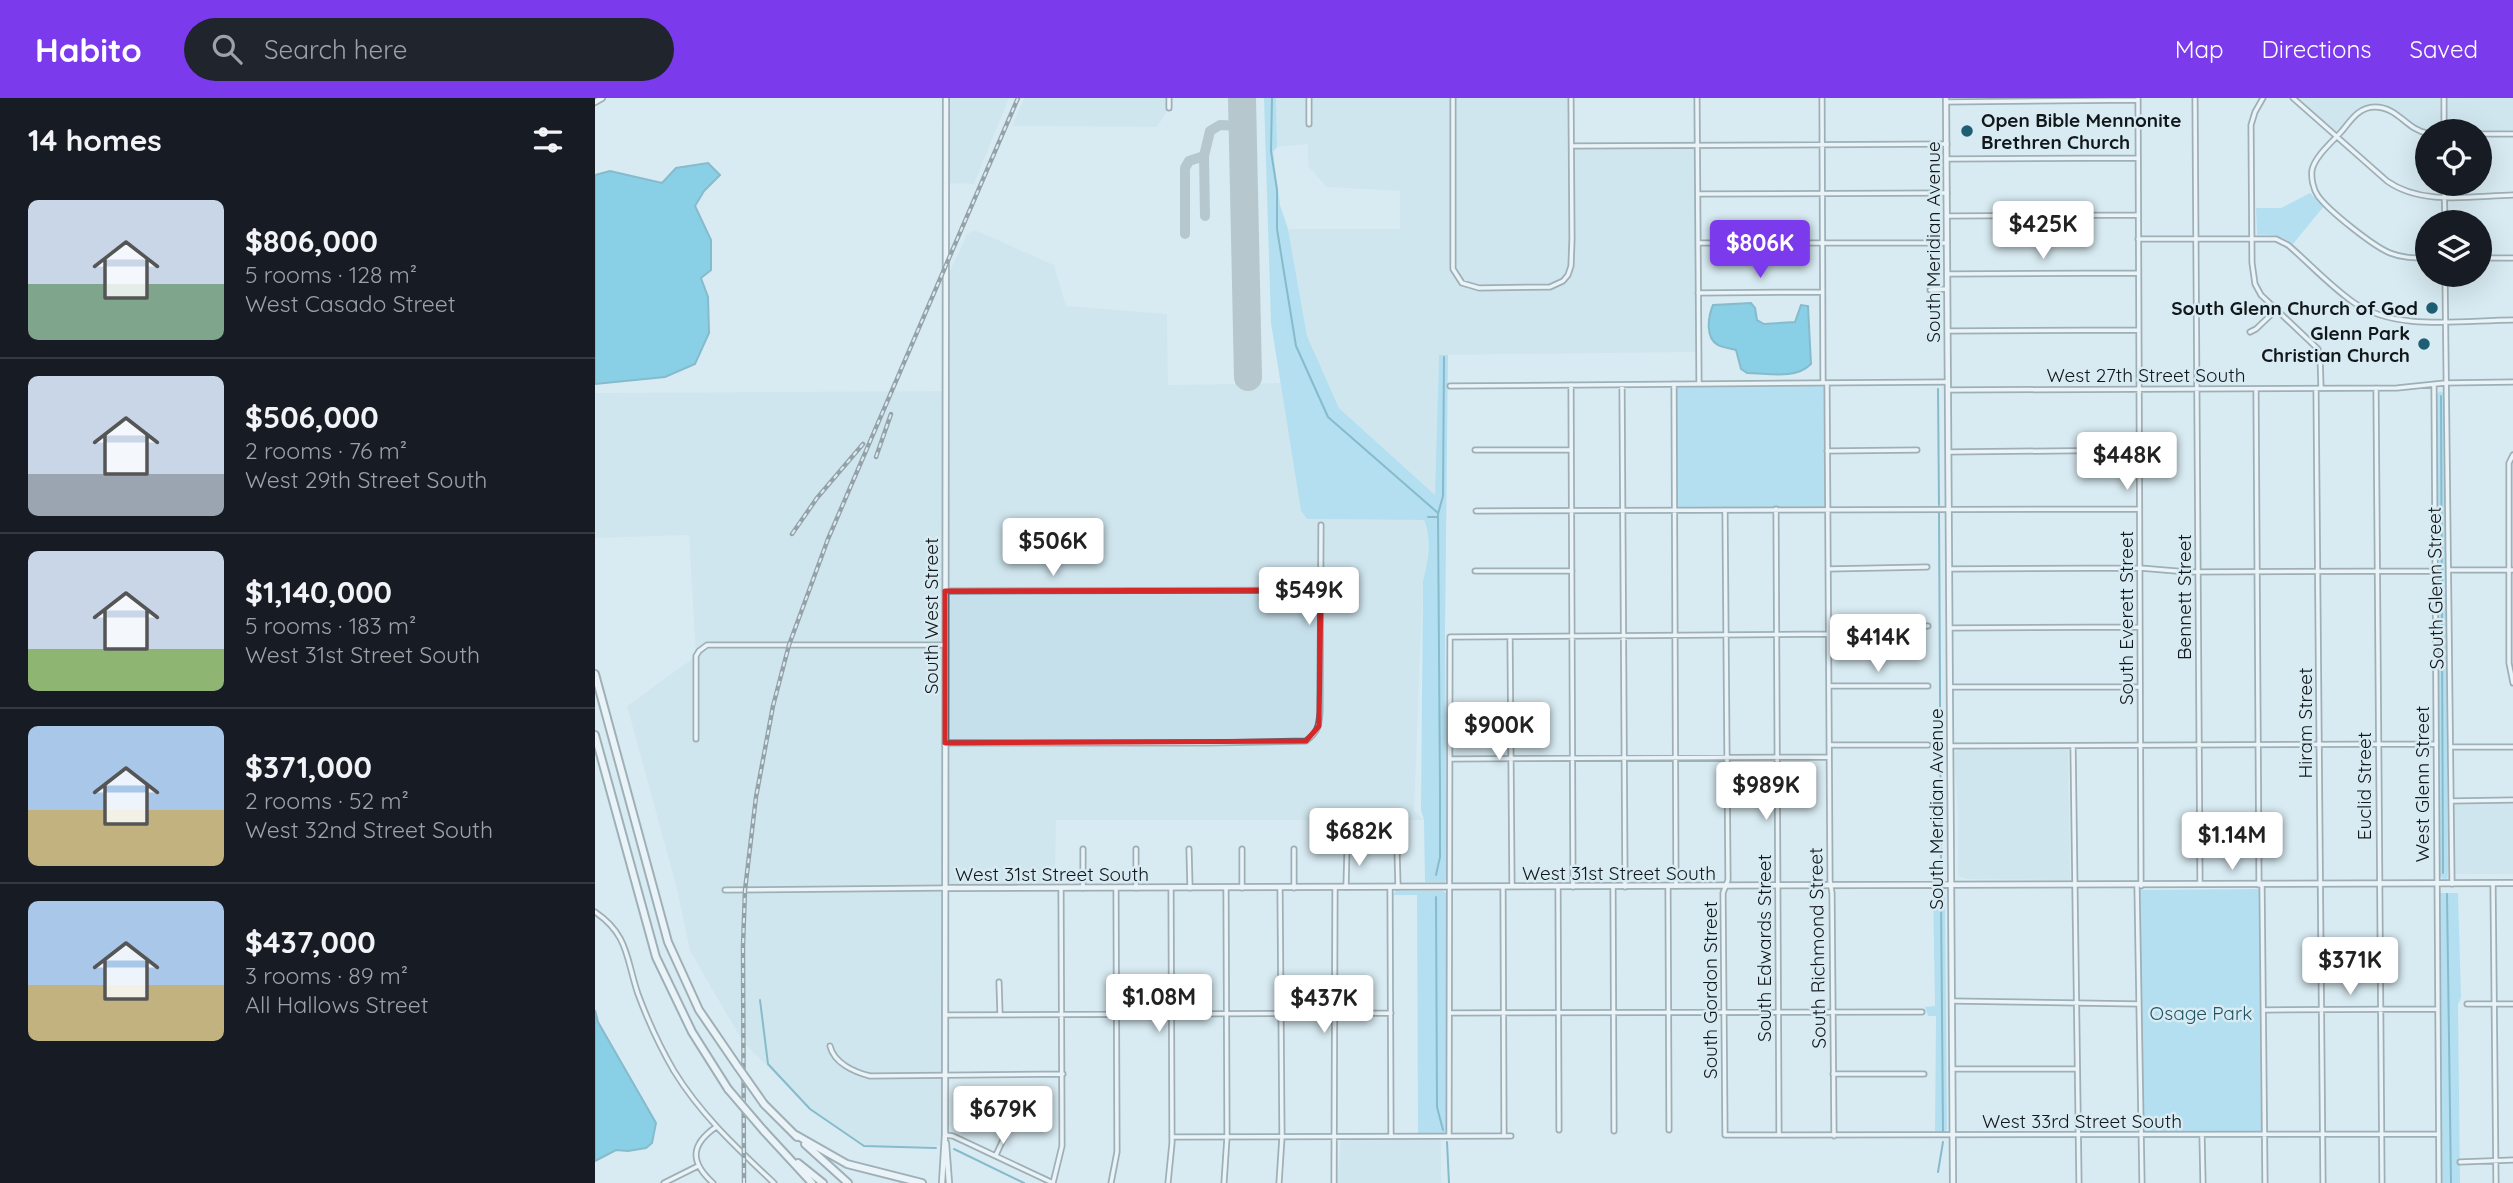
<!DOCTYPE html>
<meta charset="utf-8">
<style>
:root{--surface:#171b24;--page:#20242c;--text:#f1f3f6;--muted:#9ea1a6;--line:#363941;--accent:#7c3aed}
body{margin:0;font-family:Quicksand,sans-serif;background:var(--page);color:var(--text);height:100vh;display:flex;flex-direction:column;font-size:26px;white-space:nowrap}
*{box-sizing:border-box;margin:0}
p{font-size:23px;color:var(--muted)}
.icon{flex:none;width:38px;height:38px;fill:none;stroke:currentColor;stroke-width:2;stroke-linecap:round;stroke-linejoin:round}
.map{position:relative;flex:1;overflow:hidden}
.details{display:flex;flex-direction:column;background:var(--surface);width:595px}
.details>*{flex:none}
.controls{position:absolute;left:1820px;top:21px;display:grid;gap:14px}
.controls a{display:grid;place-items:center;width:77px;height:77px;border-radius:50%;background:var(--surface);box-shadow:0 7px 28px #0002;font-size:35px}
.price{position:absolute;translate:-50% -60px;padding:0 16px;border-radius:7px;background:#fff;color:#222;font-size:23px;line-height:46px;filter:drop-shadow(0 2px 4px #0008)}
.price::after{content:'';position:absolute;left:50%;top:42px;width:21px;height:16px;margin-left:-10px;background:inherit;clip-path:polygon(0 0,100% 0,50% 100%)}
.price.on{background:var(--accent);color:#fff}
ul{padding:0;list-style:none}
li{display:flex;align-items:center;gap:21px;height:175px;padding:0 28px}
li+li{border-top:2px solid var(--line)}
li span{display:grid;place-items:center;flex:none;width:196px;height:140px;border-radius:10px;color:#555}
li>.icon{margin-inline-start:auto}
span .icon{width:84px;height:84px;fill:#fffc;stroke-width:1}
li b{font-size:30px}
h2{display:flex;justify-content:space-between;align-items:center;height:84px;padding:0 28px;font-size:30px}
header{display:flex;align-items:center;gap:42px;box-sizing:border-box;height:98px;padding:0 35px;background:var(--accent);color:#fff}
header strong{font-size:33px}
nav{display:flex;gap:38px;margin-inline-start:auto;font-size:24px}
.search{width:490px;height:63px;background:var(--page);display:flex;align-items:center;gap:18px;box-sizing:border-box;padding:0 24px;border-radius:38px;color:var(--muted);font-size:26px}
main{display:flex;flex:1;min-height:0}
.map>svg:first-child{display:block}
</style>
<header>
<strong>Habito</strong>
<div class="search"><svg class="icon" aria-label="search" viewBox="0 0 24 24"><circle cx="10" cy="10" r="6"/><path d="M15 15l6 6"/></svg>Search here</div>
<nav><a>Map</a><a>Directions</a><a>Saved</a></nav>
</header>
<main>
<section class="details">
<h2>14 homes<svg class="icon" aria-label="filters" viewBox="0 0 24 24"><path d="M4 7h16M4 17h16"/><circle cx="9" cy="7" r="2"/><circle cx="15" cy="17" r="2"/></svg></h2>
<ul>
<li><span style="background:linear-gradient(#c9d6e8 60%,#7fa58c 0)"><svg class="icon" aria-label="home" viewBox="0 0 24 24"><path d="M3 11l9-7 9 7M6 9v11h12V9"/></svg></span><div><b>$806,000</b><p>5 rooms · 128 m²</p><p>West Casado Street</p></div></li>
<li><span style="background:linear-gradient(#c9d6e8 70%,#9aa5b1 0)"><svg class="icon" aria-label="home" viewBox="0 0 24 24"><path d="M3 11l9-7 9 7M6 9v11h12V9"/></svg></span><div><b>$506,000</b><p>2 rooms · 76 m²</p><p>West 29th Street South</p></div></li>
<li><span style="background:linear-gradient(#c9d6e8 70%,#8fb573 0)"><svg class="icon" aria-label="home" viewBox="0 0 24 24"><path d="M3 11l9-7 9 7M6 9v11h12V9"/></svg></span><div><b>$1,140,000</b><p>5 rooms · 183 m²</p><p>West 31st Street South</p></div></li>
<li><span style="background:linear-gradient(#a9c7e8 60%,#c2b280 0)"><svg class="icon" aria-label="home" viewBox="0 0 24 24"><path d="M3 11l9-7 9 7M6 9v11h12V9"/></svg></span><div><b>$371,000</b><p>2 rooms · 52 m²</p><p>West 32nd Street South</p></div></li>
<li><span style="background:linear-gradient(#a9c7e8 60%,#c2b280 0)"><svg class="icon" aria-label="home" viewBox="0 0 24 24"><path d="M3 11l9-7 9 7M6 9v11h12V9"/></svg></span><div><b>$437,000</b><p>3 rooms · 89 m²</p><p>All Hallows Street</p></div></li>
</ul>
</section>
<div class="map">
<svg width="1918" height="1085" viewBox="0 0 1918 1085">
<rect width="100%" height="100%" fill="#d8ebf2"/>
<path fill="#c6e0eb" d="M351 0H414L379 86 350 85Z
M429 0H574V10L562 29 417 28Z
M681 0H976L977 48 1102 47 1104 254 844 257 841 398 744 310 712 238 693 131H805V93L731 89 713 68V46L682 49Z
M1702 0H1845V31L1840 33 1828 32 1795 9 1779 6 1761 13 1744 32 1739 33Z
M1850 0H1918V32H1852Z
M380 132 459 167 471 208 572 216 573 287 686 285 706 413 712 421 829 422 833 437 832 465 828 484 819 713 829 722H461L460 785 351 790 352 1048H269L215 1011 148 944 95 853 82 791 32 608 101 558 94 437 0 440V295L350 293V184L372 136Z
M1364 651H1473L1475 782 1371 781 1363 778V718L1359 655Z
M1860 705H1918V776H1859L1858 708Z
M746 1042H846V1085H742Z"/>
<path fill="#87d1ee" d="M669 0H681L682 49 678 54 685 107 693 131 712 238 744 310 840 397 844 257H853L850 537 852 778 850 784H830L829 722 826 712 828 483C833 464 837 441 829 422L712 421 706 413 676 225Z
M1715 95 1729 108 1698 146C1686 137 1676 136 1662 137L1661 110H1686Z
M1232 285V411L1079 412V286Z
M1845 293 1850 296 1853 777 1852 781H1848L1844 776 1842 296Z
M1664 791 1667 1034 1547 1035 1545 792Z
M801 793H848L851 795 852 1031 850 1035H823L822 797H798Z
M1338 793H1344L1350 800 1352 1031 1350 1035H1340L1341 918H1333L1330 909 1340 908Z
M1843 795H1863L1866 900 1863 906 1865 1085H1846Z"/>
<path fill="#29aed7" stroke="#22819e" stroke-width="2" d="M113 65 125 77 109 93 100 108 116 142V172L106 180 113 199 114 235 100 266 70 279 0 286V77L15 73 67 85 81 70Z
M1156 205 1160 210 1162 222 1169 226 1200 224 1206 207 1213 208 1216 266C1200 282 1173 275 1152 275L1146 271 1141 252C1136 250 1128 250 1123 247 1110 240 1113 219 1118 207Z
M0 912 3 924 61 1025 57 1045 51 1050 33 1053 21 1052 0 1063Z"/>
<g fill="none" stroke-linecap="round" stroke-linejoin="round">
<path stroke="#22819e" stroke-width="2" d="M677 0 676 53 682 92V131L701 248 733 319 843 415
M1343 291 1344 407
M1846 298 1848 775
M1344 414 1346 775
M833 419H842
M841 777 845 759V693L843 416 848 398 849 259
M1852 796 1856 1085
M841 799 842 1009 848 1032
M1346 800 1348 1034
M165 902 173 966 215 1011 269 1048 341 1050
M852 1044 854 1085
M359 1051 429 1085
M1343 1074 1348 1044"/>
<path stroke="#8d9ba0" stroke-width="10" d="M610 118 609 58 615 33 625 27 648 28
M590 136V70L594 63 609 58"/>
<path stroke="#8d9ba0" stroke-width="28" d="M647 0 653 279"/>
<defs>
<path id="street" d="M574 0V10
M858 0V171L867 185 884 190 955 189 968 183 973 177 976 168 977 141 976 0
M1102 0 1104 285
M1227 0 1228 285
M1543 0 1546 788
M1600 0 1605 785
M1668 0 1660 14 1656 27 1657 165 1660 186 1666 197 1723 251 1725 257 1726 290
M1698 0 1792 83C1827 108 1877 98 1918 97
M1849 0V33
M1351 4 1543 2
M714 26V0
M1832 35C1812 32 1803 9 1780 9 1764 9 1756 22 1747 33 1738 43 1720 58 1717 72 1716 80 1718 91 1723 98 1734 113 1778 148 1795 155 1807 160 1819 160 1832 160
M1885 36H1918
M977 48 1352 46
M1352 61 1543 60
M1849 86 1850 124
M1103 96 1352 95
M1352 118 1543 117
M1543 141H1681L1693 147C1714 165 1735 188 1758 204 1801 234 1868 222 1918 222
M1103 145H1352
M1885 160H1918
M1353 176 1543 175
M1850 177 1857 786
M1335 192 1352 191
M1103 195 1227 194
M1353 233 1544 232
M1655 234 1661 231 1681 212
M1232 285 1235 783 1237 795 1239 1038
M1079 286 1081 788
M976 287 978 789
M1027 287 1030 789
M1839 287 1844 1085
M855 288 1353 284
M1781 290 1787 1085
M1661 291 1664 787
M1721 291 1728 1085
M1353 292 1802 290 1850 285 1918 284
M880 352H976
M1232 353 1322 352
M1354 354 1544 352
M1918 357 1914 365V565L1918 585
M1181 411 1184 1037
M1130 412 1133 782 1128 795 1130 1037 1844 1036
M881 413 1544 411
M1233 471 1332 469
M1354 471 1545 470 1593 474 1840 473
M1855 472H1918
M880 473H977
M350 493 726 492
M1234 529 1333 528
M1355 530 1545 529
M915 539 917 788
M1234 588H1333
M1355 589H1545
M101 641V558L104 553 112 547H350
M350 645H612L711 643C723 634 724 628 725 614L726 427
M1234 647H1333
M1355 648 1841 646
M1478 648 1484 1085
M1856 649H1918
M855 661 1233 659
M1856 703 1918 702
M594 751 595 790
M647 751V790
M699 751V790
M802 751 803 789
M1898 786 1901 1085
M1667 787 1670 1085
M1542 788 1547 1085
M751 789 752 751
M795 789 796 1038
M908 789 909 1038
M963 789 964 1032
M1018 789 1019 1033
M1073 789 1074 1032
M488 790V751
M541 790V751
M130 792 349 790
M0 814C34 837 31 861 43 896 53 923 65 949 79 973 106 1017 142 1050 179 1085
M404 884 405 916
M1357 903 1544 906
M1872 906H1918
M1669 912 1842 911
M855 915 1327 914
M350 917 796 915
M235 948C239 965 259 974 275 978L468 976
M1357 971H1482
M1238 976H1329
M350 1037 358 1038 458 1085
M1607 1037 1608 1085
M854 1038 855 539 1233 536
M577 1039 916 1038
M401 1057 412 1033
M1865 1064 1918 1062
M69 1085 103 1068
M118 1085C95 1064 95 1047 121 1029
M458 1085 467 1048 466 790
M516 1085 522 1054 521 790
M573 1085 577 1045 576 790
M629 1085 632 1039 631 790
M684 1085 687 1039 685 790
M739 1085 740 790"/>
<path id="secondary" d="M1351 0 1358 1085
M0 4 7 0
M349 790 1918 785
M351 1045 354 1085
M347 1085 350 1037 351 0"/>
<path id="highway" d="M0 576 73 844 104 912 143 969
M0 637 61 859 97 934 133 991
M169 1006 202 1039
M169 1033 217 1085
M201 1037 252 1066 327 1085
M210 1046 253 1085
M203 1065 228 1085"/>
</defs>
<use href="#street" stroke="#58686e" stroke-width="7"/>
<use href="#secondary" stroke="#58686e" stroke-width="8"/>
<use href="#highway" stroke="#58686e" stroke-width="10"/>
<use href="#street" stroke="#fff" stroke-width="3.5"/>
<use href="#secondary" stroke="#fff" stroke-width="4.5"/>
<use href="#highway" stroke="#fff" stroke-width="6"/>
<defs>
<path id="rail" d="M281 359 296 316
M197 436 222 400 268 346
M149 1085 148 848 150 792 161 699 178 608 194 547 233 441 423 0"/>
</defs>
<use href="#rail" stroke="#424b4f" stroke-width="4.5"/>
<use href="#rail" stroke="#d8ebf2" stroke-width="2" stroke-dasharray="5" stroke-linecap="butt"/>
<defs>
<path id="highway-bridge" d="M143 969 169 1006
M133 991 169 1033"/>
</defs>
<use href="#highway-bridge" stroke="#58686e" stroke-width="10" stroke-linecap="butt"/>
<use href="#highway-bridge" stroke="#fff" stroke-width="6"/>
</g>
<path d="M0 0H1918V1085H0ZM726 492 724 628 711 643 350 645V493Z" fill="#d8ebf2" fill-opacity=".55" fill-rule="evenodd"/>
<path fill="none" stroke="#d62828" stroke-width="5" stroke-linejoin="round" d="M726 492 724 628 711 643 350 645V493Z"/>
<g fill="#1e5e73" stroke="#d8ebf2" stroke-width="2.5">
<circle cx="1372" cy="33" r="7"/>
<circle cx="1837" cy="210" r="7"/>
<circle cx="1829" cy="246" r="7"/>
</g>
<g text-anchor="middle" stroke-width="5" stroke-linejoin="round" paint-order="stroke">
<g font-size="19" font-weight="bold" fill="#11171a" stroke="#d8ebf2" text-anchor="end">
<text x="1386" y="29" text-anchor="start">Open Bible Mennonite<tspan x="1386" dy="22">Brethren Church</tspan></text>
<text x="1823" y="217">South Glenn Church of God</text>
<text x="1815" y="242">Glenn Park<tspan x="1815" dy="22">Christian Church</tspan></text>
</g>
<g font-size="19" fill="#11171a" stroke="#d8ebf2">
<text transform="translate(1338 144) rotate(-90)" y="7">South Meridian Avenue</text>
<text x="1551" y="284">West 27th Street South</text>
<text transform="translate(1840 490) rotate(-91)" y="7">South Glenn Street</text>
<text transform="translate(1589 499) rotate(-90)" y="7">Bennett Street</text>
<text transform="translate(336 518) rotate(-90)" y="7">South West Street</text>
<text transform="translate(1531 520) rotate(-90)" y="7">South Everett Street</text>
<text transform="translate(1710 625) rotate(-90)" y="7">Hiram Street</text>
<text transform="translate(1827 686) rotate(-90)" y="7">West Glenn Street</text>
<text transform="translate(1769 688) rotate(-90)" y="7">Euclid Street</text>
<text transform="translate(1341 711) rotate(-90)" y="7">South Meridian Avenue</text>
<text x="1024" y="782">West 31st Street South</text>
<text x="457" y="783">West 31st Street South</text>
<text transform="translate(1169 850) rotate(-90)" y="7">South Edwards Street</text>
<text transform="translate(1222 850) rotate(-91)" y="7">South Richmond Street</text>
<text transform="translate(1115 892) rotate(-90)" y="7">South Gordon Street</text>
<text x="1487" y="1030">West 33rd Street South</text>
</g>
<g font-size="19" fill="#215365" stroke="#d8ebf2">
<text x="1606" y="922">Osage Park</text>
</g>
</g>
</svg>
<div class="controls">
<a><svg class="icon" aria-label="locate" viewBox="0 0 24 24"><circle cx="12" cy="12" r="6"/><path d="M12 2v4M12 18v4M2 12h4M18 12h4"/></svg></a>
<a><svg class="icon" aria-label="layers" viewBox="0 0 24 24"><path d="M12 4l9 5-9 5-9-5zM3 14l9 5 9-5"/></svg></a>
</div>
<b class="price" style="left:1448px;top:163px">$425K</b>
<b class="price on" style="left:1165px;top:182px">$806K</b>
<b class="price" style="left:1532px;top:394px">$448K</b>
<b class="price" style="left:458px;top:480px">$506K</b>
<b class="price" style="left:714px;top:529px">$549K</b>
<b class="price" style="left:1283px;top:576px">$414K</b>
<b class="price" style="left:904px;top:664px">$900K</b>
<b class="price" style="left:1171px;top:724px">$989K</b>
<b class="price" style="left:764px;top:770px">$682K</b>
<b class="price" style="left:1637px;top:774px">$1.14M</b>
<b class="price" style="left:1755px;top:899px">$371K</b>
<b class="price" style="left:564px;top:936px">$1.08M</b>
<b class="price" style="left:729px;top:937px">$437K</b>
<b class="price" style="left:408px;top:1048px">$679K</b>
</div>
</main>
